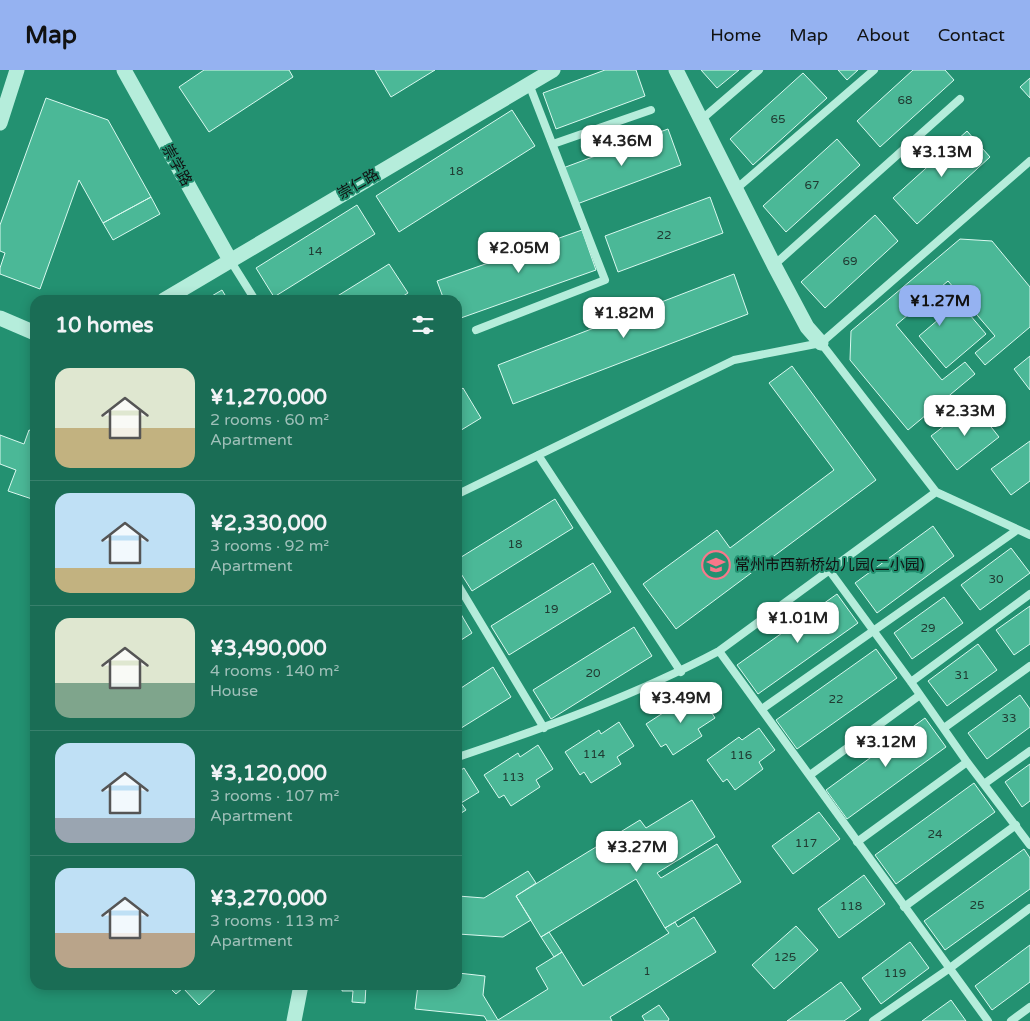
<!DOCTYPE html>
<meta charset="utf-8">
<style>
:root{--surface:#1a6d55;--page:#23725b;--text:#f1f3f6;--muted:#9fc0b9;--line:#38806c;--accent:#95b2f1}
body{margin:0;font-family:"Varela Round","Noto Sans SC",sans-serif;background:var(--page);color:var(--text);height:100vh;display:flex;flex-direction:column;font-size:19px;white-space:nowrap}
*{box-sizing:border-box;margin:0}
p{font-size:16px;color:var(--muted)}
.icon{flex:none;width:28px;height:28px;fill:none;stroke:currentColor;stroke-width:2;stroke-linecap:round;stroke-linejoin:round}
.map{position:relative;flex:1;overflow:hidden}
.panel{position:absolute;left:30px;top:225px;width:432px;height:695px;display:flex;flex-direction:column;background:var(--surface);border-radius:15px;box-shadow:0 2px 12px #0003}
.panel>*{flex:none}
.price{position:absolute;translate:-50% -42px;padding:0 11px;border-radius:10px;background:#fff;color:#222;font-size:16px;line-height:32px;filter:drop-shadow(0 1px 2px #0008)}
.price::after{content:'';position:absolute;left:50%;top:30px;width:15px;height:11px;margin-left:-8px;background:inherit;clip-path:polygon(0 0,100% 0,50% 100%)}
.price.active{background:var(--accent);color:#111}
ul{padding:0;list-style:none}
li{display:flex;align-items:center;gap:15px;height:125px;padding:0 25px}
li+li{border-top:1px solid var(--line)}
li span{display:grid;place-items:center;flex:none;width:140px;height:100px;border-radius:15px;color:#555}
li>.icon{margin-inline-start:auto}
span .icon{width:60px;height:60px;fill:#fffc;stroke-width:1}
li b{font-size:21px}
h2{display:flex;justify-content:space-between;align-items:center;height:60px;padding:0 25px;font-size:21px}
header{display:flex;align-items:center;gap:30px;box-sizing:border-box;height:70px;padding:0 25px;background:var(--accent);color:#111}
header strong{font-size:24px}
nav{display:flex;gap:28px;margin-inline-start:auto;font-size:18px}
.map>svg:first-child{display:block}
</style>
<header>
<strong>Map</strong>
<nav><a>Home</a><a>Map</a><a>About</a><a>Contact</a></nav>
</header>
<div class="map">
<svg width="1030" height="951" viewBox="0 0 1030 951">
<rect width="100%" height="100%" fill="#239171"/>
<path fill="#4bb897" stroke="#daf9f0" d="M204 0H289L293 7 209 62 179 17Z
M375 0H435L391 27Z
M605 0H636L645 26 556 59 543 23Z
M701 0H739L717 18Z
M838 0H858L847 10Z
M913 0H945L954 10 880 77 857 51Z
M803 3 827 28 753 95 730 69Z
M1030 8V28L1020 17Z
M46 28 108 50 151 127 103 153 79 110 40 219 0 204V198L5 183 0 181V155Z
M512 40 535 76 399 162 376 126Z
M668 59 681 95 577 134 563 98Z
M967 61 990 87 917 154 893 128Z
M837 69 860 95 786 162 763 136Z
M151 127 160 144 113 170 103 153Z
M710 127 723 163 618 202 605 166Z
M357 135 375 164 274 227 256 198Z
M875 145 898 171 825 238 801 212Z
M582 160 596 200 458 249V230H444L437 211Z
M960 169 992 171 1030 217V257L985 295 975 283 995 266 948 211 896 255 942 310 965 292 975 304 908 360 850 290 851 261Z
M389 194 408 223 397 230H331Z
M734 204 748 244 513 334 498 295Z
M222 220 228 230H205Z
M959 232 986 264 946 298 919 266Z
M1030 286V320L1014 299Z
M792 296 876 410 676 559 643 514 717 460 730 478 834 400 769 313Z
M463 318 481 348 458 362V322Z
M973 334 999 367 957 400 931 366Z
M29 360 35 362V430L8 421 16 400 0 394V365L24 374Z
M1030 371V411L1011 425 991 399Z
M555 429 573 458 472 521 458 499V489Z
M933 456 954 486 877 543 855 513Z
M1011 478 1030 503 980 540 961 515Z
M593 493 611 522 509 585 491 556Z
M837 524 858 553 758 624 737 595Z
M944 527 963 553 912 589 894 563Z
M1030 536V574L1014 585 996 560Z
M458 539 472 563 458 572Z
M634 557 652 586 551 649 533 620Z
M978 574 997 600 947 636 928 611Z
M876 579 897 608 797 679 776 650Z
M493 597 511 627 458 660V620Z
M700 624 715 648 698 659 702 666 673 685 666 674 661 677 646 654 680 632 682 636Z
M1020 625 1030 639V657L987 689 968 663Z
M925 648 946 677 847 749 826 720Z
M619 652 634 676 617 687 621 694 591 713 584 702 580 705 565 682 599 660 601 664Z
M759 658 775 680 759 692 763 699 735 720 727 709 723 712 707 690 739 667 742 670Z
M538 675 553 699 536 710 540 717 511 736 504 725 499 728 484 705 518 683 520 687Z
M1030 694V731L1022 737 1005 712Z
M464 698 479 722 461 733 466 740 458 745V702Z
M974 713 995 742 896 814 875 785Z
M692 730 715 767 657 803 661 808 717 774 741 812 665 858 636 809 541 867 516 826 640 750 646 758Z
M819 742 840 769 793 804 772 776Z
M1024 779 1030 788V819L945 880 924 851Z
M528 801 536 813 516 826 531 850 503 867 458 864V826L484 828Z
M864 805 885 834 839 868 818 839Z
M694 847 716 882 610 947 612 951H487L484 946 415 939 418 915H458V903L485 906 483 925 498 950 548 919 536 898 562 882 583 916 669 863 665 858 675 852 678 857Z
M796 856 818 880 774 919 752 895Z
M549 862 562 882 554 887 541 867Z
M910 872 929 898 881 934 862 908Z
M1030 875V912L992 940 975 916Z
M841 912 861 939 844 951H787Z
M167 915H220L199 935 183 918 176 924Z
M342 915H366L365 933 352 932 353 921H342Z
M951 930 966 951H922Z
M659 935 669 949 668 951H645L642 946Z"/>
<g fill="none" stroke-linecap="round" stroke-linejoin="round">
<path stroke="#b5eddb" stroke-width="8" d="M702 49 759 0
M553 74 651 40
M736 119 874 0
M230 190 255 230
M774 195 960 29
M476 260 605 210 529 14
M821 273 936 422 1030 465
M538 385 681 602
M458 424 734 290 821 273 1030 91
M829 500 911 612 967 692 1030 775
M458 515 544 658
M719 581 988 951
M911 612 1030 524
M762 639 1017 460
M944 658 1030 596
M458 687C547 657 636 625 719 581L936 422
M810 705 920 625
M984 714 1030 681
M857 772 967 692
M904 837 1016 755
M873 951 950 898 1030 838
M1011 951 1030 937"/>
<path stroke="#b5eddb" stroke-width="15" d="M124 0 230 190
M676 0 774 195 807 257 821 273
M0 53 17 0
M164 230 553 0
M0 248 35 263
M294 951 301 915"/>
</g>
<defs>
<symbol id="school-ring" viewBox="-11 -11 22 22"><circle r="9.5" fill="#239171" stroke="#f8778a" stroke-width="1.5"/><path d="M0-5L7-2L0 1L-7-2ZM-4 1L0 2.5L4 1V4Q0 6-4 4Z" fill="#f8778a"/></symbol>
</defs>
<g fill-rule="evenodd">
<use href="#school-ring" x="700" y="479" width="32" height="32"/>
</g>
<g text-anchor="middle" stroke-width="4" stroke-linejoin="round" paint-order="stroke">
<g font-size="12" fill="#203b32">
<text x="905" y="34">68</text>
<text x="778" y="53">65</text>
<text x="456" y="105">18</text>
<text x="812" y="119">67</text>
<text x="664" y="169">22</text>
<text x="315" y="185">14</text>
<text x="850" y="195">69</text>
<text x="515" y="478">18</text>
<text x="996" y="513">30</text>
<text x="551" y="543">19</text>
<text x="928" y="562">29</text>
<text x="593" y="607">20</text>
<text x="962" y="609">31</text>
<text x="836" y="633">22</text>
<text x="1009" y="652">33</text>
<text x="594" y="688">114</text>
<text x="741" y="689">116</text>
<text x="513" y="711">113</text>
<text x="935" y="768">24</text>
<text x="806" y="777">117</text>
<text x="977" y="839">25</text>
<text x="851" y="840">118</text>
<text x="785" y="891">125</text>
<text x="647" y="905">1</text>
<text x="895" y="907">119</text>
</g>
<g font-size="15" fill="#111" stroke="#239171">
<text transform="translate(177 95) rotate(61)" y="5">崇学路</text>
<text transform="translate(358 114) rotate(-30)" y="5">崇仁路</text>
</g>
<g font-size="15" fill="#111" stroke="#239171" text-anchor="start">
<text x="735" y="500">常州市西新桥幼儿园(二小园)</text>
</g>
</g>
</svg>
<b class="price" style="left:622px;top:97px">¥4.36M</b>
<b class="price" style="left:942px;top:108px">¥3.13M</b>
<b class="price" style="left:519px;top:204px">¥2.05M</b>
<b class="price active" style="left:940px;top:257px">¥1.27M</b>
<b class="price" style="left:624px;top:269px">¥1.82M</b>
<b class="price" style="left:965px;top:367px">¥2.33M</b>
<b class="price" style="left:798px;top:574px">¥1.01M</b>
<b class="price" style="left:681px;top:654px">¥3.49M</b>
<b class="price" style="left:886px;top:698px">¥3.12M</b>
<b class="price" style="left:637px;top:803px">¥3.27M</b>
<section class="panel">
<h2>10 homes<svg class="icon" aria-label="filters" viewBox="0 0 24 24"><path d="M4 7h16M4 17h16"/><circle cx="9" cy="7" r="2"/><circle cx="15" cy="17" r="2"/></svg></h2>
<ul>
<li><span style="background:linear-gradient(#dfe7d0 60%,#c2b280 0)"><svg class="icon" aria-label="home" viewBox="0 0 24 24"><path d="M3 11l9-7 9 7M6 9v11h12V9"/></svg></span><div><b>¥1,270,000</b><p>2 rooms · 60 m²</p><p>Apartment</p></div></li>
<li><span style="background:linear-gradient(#bfe0f5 75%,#c2b280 0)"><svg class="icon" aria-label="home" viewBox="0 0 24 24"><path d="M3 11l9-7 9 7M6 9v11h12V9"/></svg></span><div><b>¥2,330,000</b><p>3 rooms · 92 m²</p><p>Apartment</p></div></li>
<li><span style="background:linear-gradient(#dfe7d0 65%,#7fa58c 0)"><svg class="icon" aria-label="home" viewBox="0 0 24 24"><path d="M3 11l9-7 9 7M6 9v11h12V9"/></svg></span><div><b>¥3,490,000</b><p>4 rooms · 140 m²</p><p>House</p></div></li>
<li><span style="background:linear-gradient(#bfe0f5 75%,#9aa5b1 0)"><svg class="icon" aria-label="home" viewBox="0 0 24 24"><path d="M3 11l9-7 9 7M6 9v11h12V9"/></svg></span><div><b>¥3,120,000</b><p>3 rooms · 107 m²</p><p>Apartment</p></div></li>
<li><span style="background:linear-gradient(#bfe0f5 65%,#b9a48a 0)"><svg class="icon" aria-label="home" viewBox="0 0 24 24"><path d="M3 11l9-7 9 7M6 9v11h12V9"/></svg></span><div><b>¥3,270,000</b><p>3 rooms · 113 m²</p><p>Apartment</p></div></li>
</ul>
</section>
</div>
